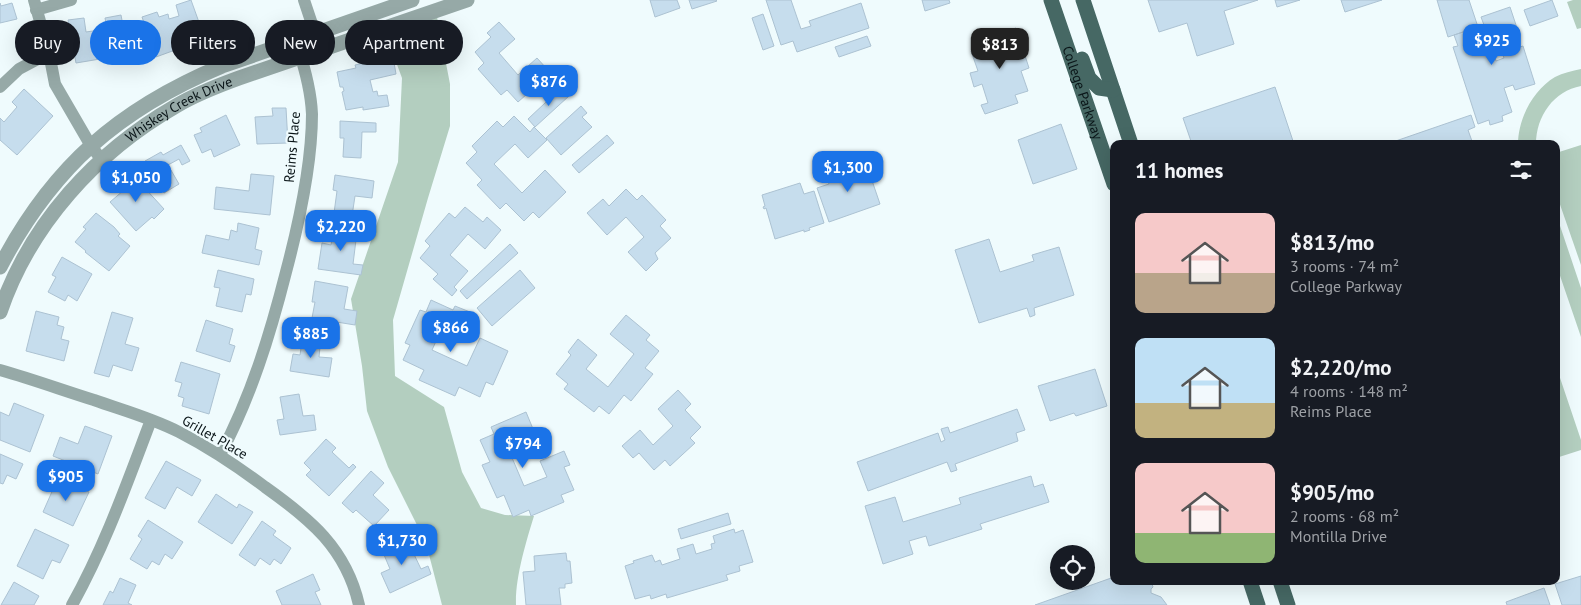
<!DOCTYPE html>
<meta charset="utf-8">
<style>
:root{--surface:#171b24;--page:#242831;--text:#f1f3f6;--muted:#9ea1a6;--accent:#1a73e8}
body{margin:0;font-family:"PT Sans",sans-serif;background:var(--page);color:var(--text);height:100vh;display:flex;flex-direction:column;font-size:19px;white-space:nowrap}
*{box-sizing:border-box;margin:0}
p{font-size:16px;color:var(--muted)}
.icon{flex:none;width:28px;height:28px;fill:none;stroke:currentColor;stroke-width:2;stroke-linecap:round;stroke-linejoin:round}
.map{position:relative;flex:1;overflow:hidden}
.sheet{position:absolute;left:1110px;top:140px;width:450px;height:445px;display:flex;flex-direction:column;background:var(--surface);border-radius:10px;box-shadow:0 5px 20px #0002}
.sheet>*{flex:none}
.banner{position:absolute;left:15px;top:20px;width:475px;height:45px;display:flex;gap:10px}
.fabs{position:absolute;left:1050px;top:545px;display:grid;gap:10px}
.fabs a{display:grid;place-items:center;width:45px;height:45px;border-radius:50%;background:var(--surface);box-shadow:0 5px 20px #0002;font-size:25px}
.price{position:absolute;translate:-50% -42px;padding:0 11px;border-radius:10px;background:var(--accent);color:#fff;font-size:16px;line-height:32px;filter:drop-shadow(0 1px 2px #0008)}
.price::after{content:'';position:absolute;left:50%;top:30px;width:15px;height:11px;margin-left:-8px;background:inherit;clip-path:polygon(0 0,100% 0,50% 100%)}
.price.selected{background:#222;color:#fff}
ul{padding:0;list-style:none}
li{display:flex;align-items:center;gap:15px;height:125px;padding:0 25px}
li span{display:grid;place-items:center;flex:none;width:140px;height:100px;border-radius:10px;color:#555}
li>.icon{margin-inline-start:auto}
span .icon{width:60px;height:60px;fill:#fffc;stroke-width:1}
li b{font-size:21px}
h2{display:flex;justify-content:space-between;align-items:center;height:60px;padding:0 25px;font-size:21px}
.chip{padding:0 18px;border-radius:22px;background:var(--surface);box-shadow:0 5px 20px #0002;font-size:18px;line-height:45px}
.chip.selected{background:var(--accent);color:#fff}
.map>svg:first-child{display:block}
</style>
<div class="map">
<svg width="1581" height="605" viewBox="0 0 1581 605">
<rect width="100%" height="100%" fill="#effbfd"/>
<path fill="#b3cebf" d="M1573 0H1581V28L1577 29 1567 2Z
M437 17 450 84V126L428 198 393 320 395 376 444 407 462 472 481 508 505 515 534 516C526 542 515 578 516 605H442L426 543 388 467 367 411 362 366 351 299 398 162 402 78 386 35Z
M1581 69V86C1554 91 1536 116 1536 144H1518C1518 119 1533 90 1555 77 1563 73 1572 71 1581 69Z
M1581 145V265L1556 193V153Z
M1556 214 1581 288V337L1556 264Z
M1556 366 1581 440V450L1556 458Z"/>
<path fill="#c6dded" stroke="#acc2d2" d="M191 0 205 39 156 57 142 17 157 12 159 17 168 14 169 19 179 16 176 5Z
M650 0H677L680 8 655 17Z
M689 0H716L717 1 692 9Z
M766 0H791L801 29 811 26 809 21 861 3 869 28 797 52 793 41 781 45Z
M922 0H949L950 3 925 11Z
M1148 0H1258L1224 11 1234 44 1197 56 1187 23 1159 32Z
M1275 0H1300L1277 7Z
M1341 0H1382L1345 12Z
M1437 0H1469L1478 27 1448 37Z
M1552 0 1558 16 1530 26 1524 10Z
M0 3 1 6 12 3 17 19 0 23Z
M1510 7 1519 34 1490 44 1496 61 1504 58 1502 53 1523 46 1535 84 1515 90 1513 85 1504 88 1512 112 1502 116 1503 121 1490 125 1489 120 1478 124 1453 47 1458 46 1454 35 1484 25 1481 17Z
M763 14 774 46 763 50 752 18Z
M121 15 127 47 117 48 118 56 76 63 68 20 84 18 86 32 107 29 105 18Z
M499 22 515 39 499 53 518 75 537 58 556 79 541 92 536 86 518 102 507 90 501 95 478 69 484 63 475 52 491 37 487 33Z
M1016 28 1029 68 1021 71 1028 91 1015 95 1018 103 985 114 981 105 988 103 982 84 974 87 970 73 978 71 971 51 984 47 981 39Z
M867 36 871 46 839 57 835 47Z
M393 57 396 74 370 80 373 92 377 91 378 96 387 95 389 106 363 110V107L346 110 342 92 344 91 343 87H340L337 72 356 68 355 65Z
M562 87 569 96 535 127 528 119Z
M1275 87 1294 144H1192L1183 118Z
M24 89 53 116 17 155 0 140V118L4 122 17 107 12 102Z
M581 106 587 113 582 117 592 127 561 155 546 138Z
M272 108H286L288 143 257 144 255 117 273 116Z
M226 115 240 145 214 157 211 149 202 153 194 135 202 132 200 128Z
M1471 115 1475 127 1468 130 1473 144H1387Z
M514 116 530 132 534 127 547 140 528 158 515 144 494 164 522 193 545 170 566 192 539 218 533 212 524 221 506 203 500 209 477 185 482 180 466 163 477 152 472 146 497 121 503 127Z
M340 121 376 123V132H362L361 158 343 157 344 138H340Z
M1061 124 1077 169 1033 184 1018 140Z
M607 135 614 143 579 173 572 165Z
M181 145 190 161 182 165 179 159 168 165 179 184 164 193 145 161 161 152 163 155Z
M866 163 880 204 829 222 817 188 829 184 827 177Z
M132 174 164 209 154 219 152 217 136 231 110 202 124 190 120 185Z
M251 174 274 176 270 215 214 209 216 187 249 191Z
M335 175 374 181 372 198 355 196 352 216 334 213 337 191 333 190Z
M800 183 804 194 814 191 824 223 809 228 810 230 804 232V230L775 239 766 208 764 209 763 207 765 206 762 195Z
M626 189 637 200 642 195 666 220 660 226 671 238 655 253 658 259 646 271 628 252 644 237 626 217 607 235 587 213 603 199 609 206Z
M465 207 483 222 487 217 501 230 485 249 468 234 450 255 468 271 454 287 457 290 452 296 433 279 438 274 420 258 430 246 425 241 449 213 455 218Z
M96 213 114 227 120 234 118 236 130 246 109 271 85 252 86 251 75 242 86 229 83 227Z
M238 223 259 228 255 249 262 251 259 265 202 253 206 235 229 240 231 230 237 232Z
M329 227 363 232 361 241 356 240 353 264 363 265 361 275 318 269 322 243 331 245 332 239 327 238Z
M989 239 1000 272 1034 261 1032 255 1059 247 1074 295 1034 308 1035 315 1030 317 1027 308 979 323 955 250Z
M510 244 518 253 467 299 460 291Z
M62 257 92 274 77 301 68 295 65 301 48 292 56 277 52 275Z
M218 270 254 279 251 295 246 294 242 312 216 306 220 288 214 287Z
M520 270 535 288 492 326 477 308Z
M315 281 348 287 344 309 357 311 355 325 312 318 315 302H312Z
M431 300 453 310 455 306 470 312 461 334 443 326 432 350 467 366 480 338 508 351 493 385 486 382 480 397 459 387 455 396 419 380 424 370 403 360 410 345 405 343 420 310 426 312Z
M36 311 59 317 57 325 64 327 61 339 69 341 64 361 26 351Z
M112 312 133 318 125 344 139 348 132 371 113 365 109 377 94 373Z
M626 315 650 335 646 340 659 351 645 368 653 374 631 401 624 395 609 414 599 406 594 412 564 389 568 384 556 374 571 355 568 352 578 339 597 355 586 369 608 387 634 354 610 334Z
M206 320 233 329 229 344 235 346 230 362 196 351Z
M303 335 321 337 319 357 332 358 329 377 290 371 293 354 300 355Z
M181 362 220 374 209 414 182 406 184 398 178 396 182 383 175 381Z
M1095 369 1107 406 1076 416 1074 413 1050 421 1038 386Z
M678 390 691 404 685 410 701 427 690 438 695 443 670 466 665 460 654 470 639 453 633 458 622 446 640 430 653 445 673 426 658 409Z
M299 394 303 416 314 415 316 430 280 435 277 420 284 419 280 397Z
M14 403 44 415 30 452 0 440V412L9 416Z
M1017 409 1025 430 1016 433 1018 441 955 464 957 470 951 472 947 462 868 491 857 462 938 433 941 442 945 440 941 429 948 427 950 433Z
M526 412 538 441 510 453 524 486 547 477 540 461 564 451 570 465 564 467 574 490 561 495 564 502 531 516 529 510 513 517 504 495 497 498 482 465 490 462 480 440 494 434 491 427Z
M85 426 112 436 98 474 53 456 60 437 78 444Z
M326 439 336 448 332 452 349 468 353 464 356 467 329 496 306 475 311 470 304 463Z
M0 454 23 464 16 479 7 475 3 484 0 483Z
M166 461 201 480 192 496 177 487 165 509 145 498Z
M371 471 384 483 373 495 389 510 374 526 356 510 353 513 342 503Z
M1031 476 1034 487 1043 484 1049 502 980 524 982 529 929 546 926 536 909 541 913 554 883 564 865 506 895 497 903 522 961 504 959 498Z
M58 478 89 492 73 526 43 512Z
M216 494 237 508 239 504 253 512 232 544 198 522Z
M728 513 731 524 681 539 678 529Z
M148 520 183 542 172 559 165 554 159 565 152 561 147 569 130 559 142 539 138 536Z
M262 521 276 531 273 535 291 548 281 564 274 559 270 565 260 558 255 566 239 555Z
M35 529 69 545 60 563 52 560 43 579 17 566Z
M734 529 735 533 743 530 753 562 739 566 740 571 726 575 728 580 667 598 666 594 651 599 650 595 635 599 625 566 634 563 633 561 652 555 655 562 660 560 662 565 680 559 677 549 693 544 696 554 712 549 711 544 715 543 713 536Z
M412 536 416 545 411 548 421 569 428 566 431 574 390 593 381 573 390 569 382 550Z
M566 553 567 561H570L572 583 565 584V588H559L561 605H526L523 572 535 571 534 556Z
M313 574 320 590 315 592 321 605H282L276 591Z
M1581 576V605H1562L1555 584Z
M1114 577V581H1151L1153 587 1151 589V593L1161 597 1167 605H1035Z
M120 578 136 585 128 603 132 605H103L110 591 113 593Z
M14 582 39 596 34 605H1Z
M1544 588 1550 605H1507L1506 602Z"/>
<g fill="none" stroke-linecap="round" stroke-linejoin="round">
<path stroke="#96a9a7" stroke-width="12" d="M34 0 49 53 55 84 91 146 102 160
M304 0 315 33
M36 10 71 0
M0 87 19 69 49 53
M0 370C32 379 62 390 94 400 122 410 152 418 179 432 210 448 237 466 265 487 310 519 346 548 359 605
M220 455C251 397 270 335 286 272 299 223 312 165 312 114 311 92 305 69 298 48
M72 605C105 546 127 483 151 420"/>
<g stroke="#96a9a7" stroke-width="15">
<path d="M0 267C52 167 119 109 222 66L412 0"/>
<path id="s1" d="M0 312C30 224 96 152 176 106 196 94 217 86 239 78L467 0"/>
</g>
<g stroke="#466864" stroke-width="15">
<path id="s2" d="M1051 0 1114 184"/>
<path d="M1083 0 1131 144"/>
<path d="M1082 59 1089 78 1099 88 1113 90"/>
<path d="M1250 581 1258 605"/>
<path d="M1280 581 1288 605"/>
</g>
</g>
<g text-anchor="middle" stroke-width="4.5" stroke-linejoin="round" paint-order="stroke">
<g font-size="14" fill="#0a1518" stroke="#effbfd">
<text dy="5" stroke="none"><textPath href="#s2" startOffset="98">College Parkway</textPath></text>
<text dy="5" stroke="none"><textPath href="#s1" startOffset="278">Whiskey Creek Drive</textPath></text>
<text transform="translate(292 147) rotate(-85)" y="5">Reims Place</text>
<text transform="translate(215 437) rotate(30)" y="5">Grillet Place</text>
</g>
</g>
</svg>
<div class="fabs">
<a><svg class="icon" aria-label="locate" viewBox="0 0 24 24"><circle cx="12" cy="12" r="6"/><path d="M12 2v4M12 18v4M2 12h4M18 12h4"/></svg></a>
</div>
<b class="price" style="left:1492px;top:66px">$925</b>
<b class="price selected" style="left:1000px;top:70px">$813</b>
<b class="price" style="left:549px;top:107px">$876</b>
<b class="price" style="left:848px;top:193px">$1,300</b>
<b class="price" style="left:136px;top:203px">$1,050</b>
<b class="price" style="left:341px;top:252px">$2,220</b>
<b class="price" style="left:451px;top:353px">$866</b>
<b class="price" style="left:311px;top:359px">$885</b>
<b class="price" style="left:523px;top:469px">$794</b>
<b class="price" style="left:66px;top:502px">$905</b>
<b class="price" style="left:402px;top:566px">$1,730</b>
<div class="banner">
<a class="chip">Buy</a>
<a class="chip selected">Rent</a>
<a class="chip">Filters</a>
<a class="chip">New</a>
<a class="chip">Apartment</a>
</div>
<section class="sheet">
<h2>11 homes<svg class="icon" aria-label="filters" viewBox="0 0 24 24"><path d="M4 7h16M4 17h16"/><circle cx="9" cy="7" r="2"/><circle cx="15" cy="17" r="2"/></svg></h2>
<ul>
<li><span style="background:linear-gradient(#f6c9c9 60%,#b9a48a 0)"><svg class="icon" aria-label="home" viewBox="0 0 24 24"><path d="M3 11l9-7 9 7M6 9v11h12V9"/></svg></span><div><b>$813/mo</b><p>3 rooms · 74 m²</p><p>College Parkway</p></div></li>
<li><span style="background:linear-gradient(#bfe0f5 65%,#c2b280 0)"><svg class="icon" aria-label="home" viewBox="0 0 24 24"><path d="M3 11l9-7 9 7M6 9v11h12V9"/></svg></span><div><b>$2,220/mo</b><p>4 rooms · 148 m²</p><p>Reims Place</p></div></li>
<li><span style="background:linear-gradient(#f6c9c9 70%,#8fb573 0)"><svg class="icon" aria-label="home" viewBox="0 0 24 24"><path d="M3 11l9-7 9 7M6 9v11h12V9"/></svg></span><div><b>$905/mo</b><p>2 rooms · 68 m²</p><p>Montilla Drive</p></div></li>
</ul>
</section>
</div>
